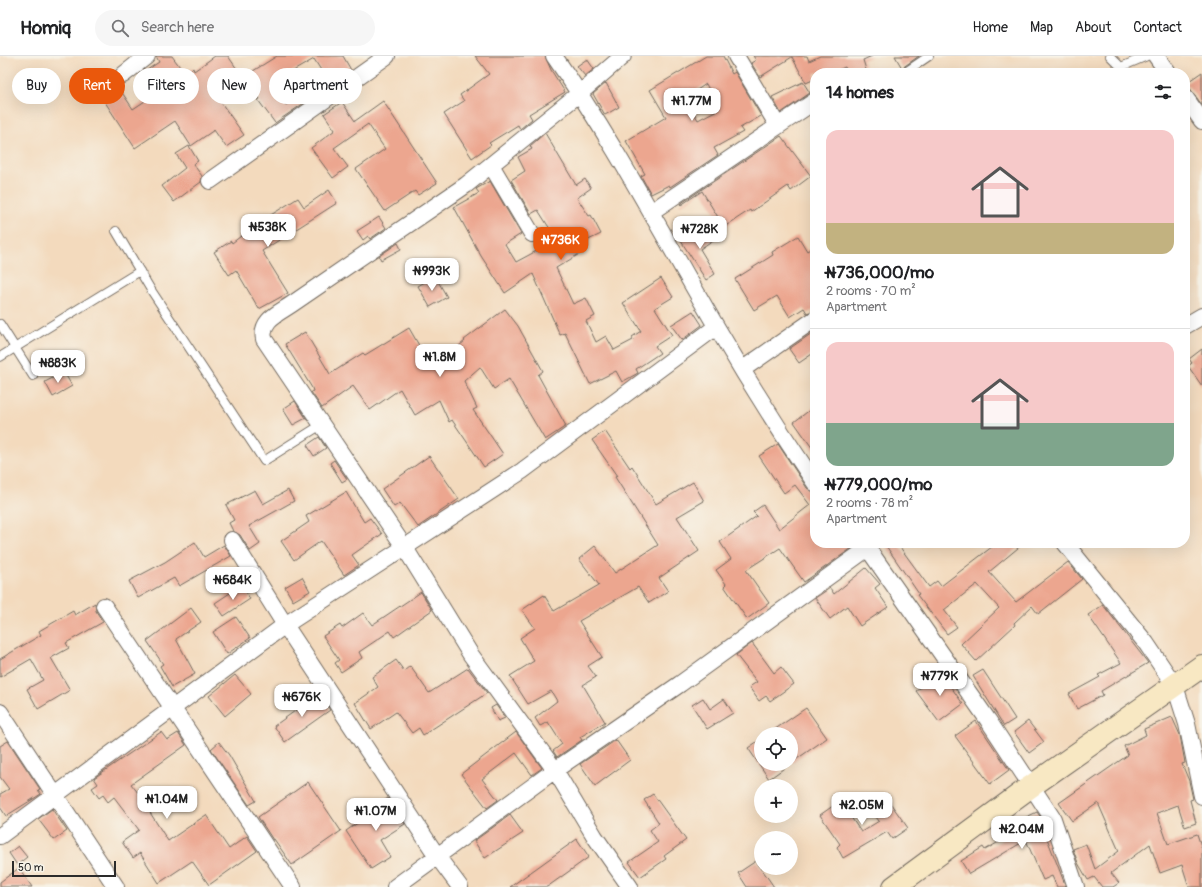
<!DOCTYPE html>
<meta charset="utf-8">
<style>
:root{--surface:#fff;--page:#f6f6f6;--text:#202124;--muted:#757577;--line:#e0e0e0;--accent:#ea580c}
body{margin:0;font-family:Pangolin,sans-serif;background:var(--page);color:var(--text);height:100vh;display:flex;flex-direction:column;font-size:15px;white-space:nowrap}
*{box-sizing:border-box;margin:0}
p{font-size:13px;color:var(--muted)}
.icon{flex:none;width:22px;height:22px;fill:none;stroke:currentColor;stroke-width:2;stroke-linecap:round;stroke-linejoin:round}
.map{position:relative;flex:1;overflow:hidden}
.details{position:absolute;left:810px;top:12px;width:380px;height:480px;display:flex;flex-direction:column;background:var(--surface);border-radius:16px;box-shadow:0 4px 16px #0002}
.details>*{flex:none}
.guide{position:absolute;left:12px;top:12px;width:380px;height:36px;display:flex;gap:8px}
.fabs{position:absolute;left:754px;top:671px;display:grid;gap:8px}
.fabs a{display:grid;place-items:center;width:44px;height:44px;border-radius:50%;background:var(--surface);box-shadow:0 4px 16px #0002;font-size:20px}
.scale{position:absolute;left:12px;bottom:10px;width:104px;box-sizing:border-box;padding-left:4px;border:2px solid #2b2b2b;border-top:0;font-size:11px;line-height:14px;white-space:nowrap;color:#2b2b2b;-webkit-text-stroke:3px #f7f3e8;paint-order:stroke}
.price{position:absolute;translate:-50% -34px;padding:0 9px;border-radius:8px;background:#fff;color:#222;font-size:13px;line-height:26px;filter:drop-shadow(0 1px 2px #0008)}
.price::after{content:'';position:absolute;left:50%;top:24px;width:12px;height:9px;margin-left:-6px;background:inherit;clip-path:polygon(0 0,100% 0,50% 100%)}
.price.selected{background:var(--accent);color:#fff}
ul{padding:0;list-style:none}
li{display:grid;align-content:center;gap:8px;height:212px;padding:0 16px}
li+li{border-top:1px solid var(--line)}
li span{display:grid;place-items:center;height:124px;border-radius:12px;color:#555}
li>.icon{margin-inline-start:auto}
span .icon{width:72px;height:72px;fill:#fffc;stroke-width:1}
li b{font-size:17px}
h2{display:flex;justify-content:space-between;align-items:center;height:48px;padding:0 16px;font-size:17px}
.chip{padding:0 14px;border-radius:18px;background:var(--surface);box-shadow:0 4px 16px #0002;font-size:14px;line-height:36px}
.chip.selected{background:var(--accent);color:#fff}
header{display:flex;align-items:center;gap:24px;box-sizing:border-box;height:56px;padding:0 20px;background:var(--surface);border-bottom:1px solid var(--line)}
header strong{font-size:19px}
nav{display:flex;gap:22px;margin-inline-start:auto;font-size:14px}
.search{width:280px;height:36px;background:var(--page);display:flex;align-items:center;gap:10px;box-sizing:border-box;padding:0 14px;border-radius:22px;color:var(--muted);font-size:15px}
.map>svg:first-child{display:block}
</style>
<header>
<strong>Homiq</strong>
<div class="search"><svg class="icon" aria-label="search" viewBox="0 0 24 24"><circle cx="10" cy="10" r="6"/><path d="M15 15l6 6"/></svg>Search here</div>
<nav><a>Home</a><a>Map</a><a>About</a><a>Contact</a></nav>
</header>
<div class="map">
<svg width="1202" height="831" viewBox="0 0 1202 831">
<rect width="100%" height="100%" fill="#f7f3e8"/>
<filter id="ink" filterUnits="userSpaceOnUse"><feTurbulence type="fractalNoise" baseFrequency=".025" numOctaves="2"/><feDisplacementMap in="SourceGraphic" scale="8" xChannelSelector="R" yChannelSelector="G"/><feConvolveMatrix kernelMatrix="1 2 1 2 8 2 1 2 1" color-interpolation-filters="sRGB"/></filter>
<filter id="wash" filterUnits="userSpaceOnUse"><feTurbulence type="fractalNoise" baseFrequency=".012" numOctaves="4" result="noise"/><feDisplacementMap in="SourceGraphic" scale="16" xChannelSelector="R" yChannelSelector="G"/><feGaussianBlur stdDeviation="0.9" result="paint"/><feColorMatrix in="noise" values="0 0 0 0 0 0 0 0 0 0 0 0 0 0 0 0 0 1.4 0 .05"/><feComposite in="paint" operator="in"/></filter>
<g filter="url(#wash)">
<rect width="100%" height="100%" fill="#f3dabd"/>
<g id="blocks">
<path fill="#eca68f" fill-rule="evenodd" d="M156 0H172L185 18 193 12 194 15 215 0H228L237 13 210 31 244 79 226 91 214 74 191 90 175 65 135 92 103 43 119 32 133 53 154 39 141 18 159 6Z
M277 0H343L351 14 329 27 314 3 281 22 283 24 272 31 286 49 315 29 320 36 275 67 258 44 260 43 245 20Z
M475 0H545L551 14 565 36 529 58 532 63 520 73 518 69 489 87 491 89 472 102 444 58 464 45 460 39 489 18Z
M706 0H723L732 18 735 16 761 60 740 72 743 76 714 92 718 99 670 131 669 129 651 138 641 120 645 118 626 85 666 61 650 34ZM706 28 719 53 698 64 685 42Z
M753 0H807L809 5 820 0H872L863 4 867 17H847L845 11 831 17H815V23L806 27 792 1 760 21 751 7 756 4Z
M895 0H919L902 12Z
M587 3 594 13 585 20 577 10Z
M1202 16V49L1186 27Z
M803 26 810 37 781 57 772 41Z
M606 27 619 51 605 59 593 38Z
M383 45 437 127 418 139 415 135 385 155 356 113 385 93 368 68 334 92 348 111 333 122 311 92 335 74 324 58 342 46 355 65Z
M545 77 576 129 585 123 591 132 577 142 589 160 591 159 601 178 582 187 586 194 556 212 573 248 586 242 595 260 586 265 596 286 606 280 614 294 633 284 632 281 641 275 623 247 661 222 673 241 655 252 672 279 655 290 660 297 636 313 638 317 622 326 616 315 590 328 565 277 560 279 533 218 505 237 481 200 454 151 479 137 476 133 490 125 521 178 505 188 516 206 557 184 538 154 531 158 511 124 525 115 518 101 532 93 530 90Z
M781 80 811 120 791 135 788 130 751 156 750 154 724 171 702 135 681 149 680 148Z
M189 90 198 105 193 108 202 120 201 126 174 146 162 130 185 112 176 98Z
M329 134 337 147 262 195 288 237 259 253 236 214 229 219 214 196 231 185 232 187 258 167 298 142 304 151Z
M379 161 386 172 370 183 368 180 363 184 357 175Z
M713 171 719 180 700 193 715 218 706 224 679 182 689 175 695 183Z
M798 180 807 195 815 190V254L807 257 804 252 790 261 777 240 754 254 735 223 773 199 772 196Z
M398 187 401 193 381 204 379 200Z
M435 220 447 241 430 251 418 230Z
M505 253 518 270 543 315 538 319 566 370 545 384 509 323 494 333 480 311 464 325 477 352 473 354 503 398 484 411 452 364 449 366 439 344 415 359 400 333 370 354 353 330 322 352 311 336 313 335 312 332 285 288 305 276 330 318 363 297 365 299 409 272 432 312 465 285 464 284Z
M693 255 702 269 682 284 671 269Z
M815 275V296L799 307 789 293Z
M1202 293V330L1188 310 1192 307 1189 303Z
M64 316 72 330 53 341 45 326Z
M295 345 306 362 293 369 283 353Z
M815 350V396L794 366Z
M605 375 630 412 632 410 656 448 693 426 704 445 677 461 699 495 659 522 668 535 649 547 638 531 579 565 602 601 588 610 596 621 583 629 605 666 580 681 582 684 557 701 553 695 562 688 548 666 540 670 535 662 557 645 551 635 528 648 510 620 534 605 520 582 535 572 522 554 544 539 554 555 599 529 579 503 595 490 615 517 658 489 615 421 617 420 592 384Z
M319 381 326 392 314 400 307 389Z
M778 388 807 432 815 437V487H855V490L804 526 780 492 746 514 769 547 747 563 724 530 726 528 716 514 731 503 720 486 757 460 753 456 763 449 779 473 810 449 795 429 784 437 759 400Z
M429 400 459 443 418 471 400 447 394 451 382 433Z
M334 404 347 423 342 426 330 407Z
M255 434 263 448 288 434 294 445 249 470 260 488 250 495 240 479 233 475 229 467 234 464 226 449Z
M346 436 364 466 370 462 382 478 352 499 359 509 344 519 321 485 294 504 281 485 309 466 306 460Z
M195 486 204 501 224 489 231 500 179 530 174 522 138 542 129 525 165 506Z
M884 487H897L929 531 937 525 941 530 997 487H1024L989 516 1016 546 1068 506 1082 523 1038 558 1032 550 1014 567 1015 569 976 605 961 588 999 552 977 528 944 554 957 571 947 578 917 539 919 538Z
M866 512 880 528 875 532 888 551 860 570 847 550 830 563 815 542 830 532 834 538Z
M302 521 310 535 293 545 285 531Z
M242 529 250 543 224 560 215 547Z
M421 536 432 554 394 581 390 575 359 596 362 602 341 616 335 607 339 604 323 580 340 569 342 572 363 557 372 569Z
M95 547 96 555 103 566 66 587 69 592 51 602 70 634 38 653 27 633 43 624 31 603 0 621V603L41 579 39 575 73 555 75 559Z
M1103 549 1148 607 1101 635 1103 639 1077 653 1069 638 1100 621 1098 619 1121 607 1088 559Z
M191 552 201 566 176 583 195 618 172 631 160 610 163 608 147 585Z
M236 561 250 582 227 598 213 576Z
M752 587 774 617 781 611 794 628 770 645 766 640 759 645 749 631 757 626 736 599Z
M396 604 404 615 410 610 429 637 468 612 487 637 423 679 419 672 412 677 396 656 371 673 355 647 378 631 372 621Z
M983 614 1015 663 1004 670 973 620Z
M941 617 963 648 939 666 916 635Z
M235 619 251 638 225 660 209 640Z
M319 638 330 654 285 686 274 670Z
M703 642 710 653 724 643 733 657 707 673 692 649Z
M496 649 505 662 498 665 491 652Z
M806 652 827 682 791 707V678H768Z
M1172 661 1180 679 1185 707 1182 708 1189 725 1193 743 1190 744 1196 767 1185 771 1178 749 1157 757 1168 788 1197 778 1202 793V831H1189L1182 809 1160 817 1150 788 1111 817 1119 827 1113 831H1102L1094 821 1088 824 1078 807 1073 793 1086 788 1095 813 1119 795 1098 747 1072 765 1059 747 1128 699 1124 690 1146 679 1144 673Z
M976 665 1009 714 990 728 955 680Z
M1028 665 1044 686 1029 697 1014 676Z
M161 676 167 684 178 677 186 689 131 728 151 753 149 755 168 785 206 759 229 793 247 780 257 795 209 829 192 805 159 827 140 797 133 802 122 786 139 774 114 741 108 746 103 739 99 742 92 732 98 728 94 722Z
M516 676 542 712 532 719 516 697 482 723 498 744 487 752 461 718Z
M761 683V708H790L769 723 748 692Z
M616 684 630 704 595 730 580 708Z
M8 685 40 733 38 734 41 738 6 760 0 751V738L9 733 0 721V690Z
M219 686 229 699 256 745 249 749 211 693Z
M308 726 341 775 292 809 274 783 273 784 258 761Z
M653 738 686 784 664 800 666 803 640 821 629 806 658 786 650 774 659 767 644 744Z
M886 741 908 772 892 783 887 776 843 802 837 791 840 788 820 759 840 745 861 776 879 765 870 753Z
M388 742 405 768 380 784 390 801 371 813 346 775 372 757 370 754Z
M52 753 67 775 54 784 38 763Z
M1037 756 1044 766 1041 767 1066 831H1057L1052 820 1043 824 1026 784 969 818 961 805 983 791 985 794 1021 773 1018 765Z
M510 759 523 777 485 802 474 785Z
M577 783 589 801 547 831H510Z
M18 790 27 801 17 809 9 797Z
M756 805 761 812 774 831H747L738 817Z
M19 812 32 831H0V826Z"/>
</g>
</g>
<g filter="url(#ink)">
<use href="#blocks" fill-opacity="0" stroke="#71685e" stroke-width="1"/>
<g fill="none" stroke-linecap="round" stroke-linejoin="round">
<defs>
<path id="lane" d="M1110 0 1121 11 1147 0
M904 17 929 0
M116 175 151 234 264 405 321 369
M0 268 33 320
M0 301 140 215"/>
<path id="street" d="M554 0C613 84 661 176 713 265 745 320 779 374 815 427
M623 0 580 37 466 129 292 248C279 257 260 264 264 283L405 492 471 599 555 714 595 781 630 831
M736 0 778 70
M1156 0 1168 17
M123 19 147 0
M1185 41 1202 65
M491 109 532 178
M210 125 387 0
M651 156 815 45
M1185 270 1202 260
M743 313 815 263
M232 484 285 569 437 800 460 831
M864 487 988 664 1053 763 1076 831
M1065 487 1146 587 1175 630 1187 668 1202 740
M104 550 293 831
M0 656 116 831
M0 780 285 569 522 415 716 271
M395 831 555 714 680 628 868 492"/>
<path id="secondary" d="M894 831 1030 731 1202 610"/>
</defs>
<use href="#lane" stroke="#71685e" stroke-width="10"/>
<use href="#street" stroke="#71685e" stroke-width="18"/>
<use href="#secondary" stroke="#71685e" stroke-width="24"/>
<use href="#lane" stroke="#fff" stroke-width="8"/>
<use href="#street" stroke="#fff" stroke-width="16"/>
<use href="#secondary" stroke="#f8e8c3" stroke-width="22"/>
</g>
</g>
</svg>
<div class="fabs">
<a><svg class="icon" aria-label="locate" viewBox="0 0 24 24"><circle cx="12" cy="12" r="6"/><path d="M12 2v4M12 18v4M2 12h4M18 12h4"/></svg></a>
<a>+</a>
<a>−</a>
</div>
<div class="scale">50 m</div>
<b class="price" style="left:692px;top:66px">₦1.77M</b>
<b class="price" style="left:268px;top:192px">₦538K</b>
<b class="price" style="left:700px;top:194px">₦728K</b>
<b class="price selected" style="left:561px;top:205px">₦736K</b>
<b class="price" style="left:432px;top:236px">₦993K</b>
<b class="price" style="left:440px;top:322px">₦1.8M</b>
<b class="price" style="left:58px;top:328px">₦883K</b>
<b class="price" style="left:233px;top:545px">₦684K</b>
<b class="price" style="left:940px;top:641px">₦779K</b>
<b class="price" style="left:302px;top:662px">₦676K</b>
<b class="price" style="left:167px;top:764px">₦1.04M</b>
<b class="price" style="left:862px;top:770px">₦2.05M</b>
<b class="price" style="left:376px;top:776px">₦1.07M</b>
<b class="price" style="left:1022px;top:794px">₦2.04M</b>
<div class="guide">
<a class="chip">Buy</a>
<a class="chip selected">Rent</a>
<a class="chip">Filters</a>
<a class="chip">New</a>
<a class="chip">Apartment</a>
</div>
<section class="details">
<h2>14 homes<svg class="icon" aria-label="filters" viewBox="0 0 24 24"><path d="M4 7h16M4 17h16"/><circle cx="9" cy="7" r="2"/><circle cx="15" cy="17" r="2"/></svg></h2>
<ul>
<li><span style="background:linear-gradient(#f6c9c9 75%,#c2b280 0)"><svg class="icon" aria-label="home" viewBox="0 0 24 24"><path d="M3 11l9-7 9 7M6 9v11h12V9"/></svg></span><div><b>₦736,000/mo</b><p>2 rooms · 70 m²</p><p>Apartment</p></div></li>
<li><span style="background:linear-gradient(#f6c9c9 65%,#7fa58c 0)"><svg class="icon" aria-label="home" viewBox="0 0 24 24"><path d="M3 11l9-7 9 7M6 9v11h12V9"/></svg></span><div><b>₦779,000/mo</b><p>2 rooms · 78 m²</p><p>Apartment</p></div></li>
</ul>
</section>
</div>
